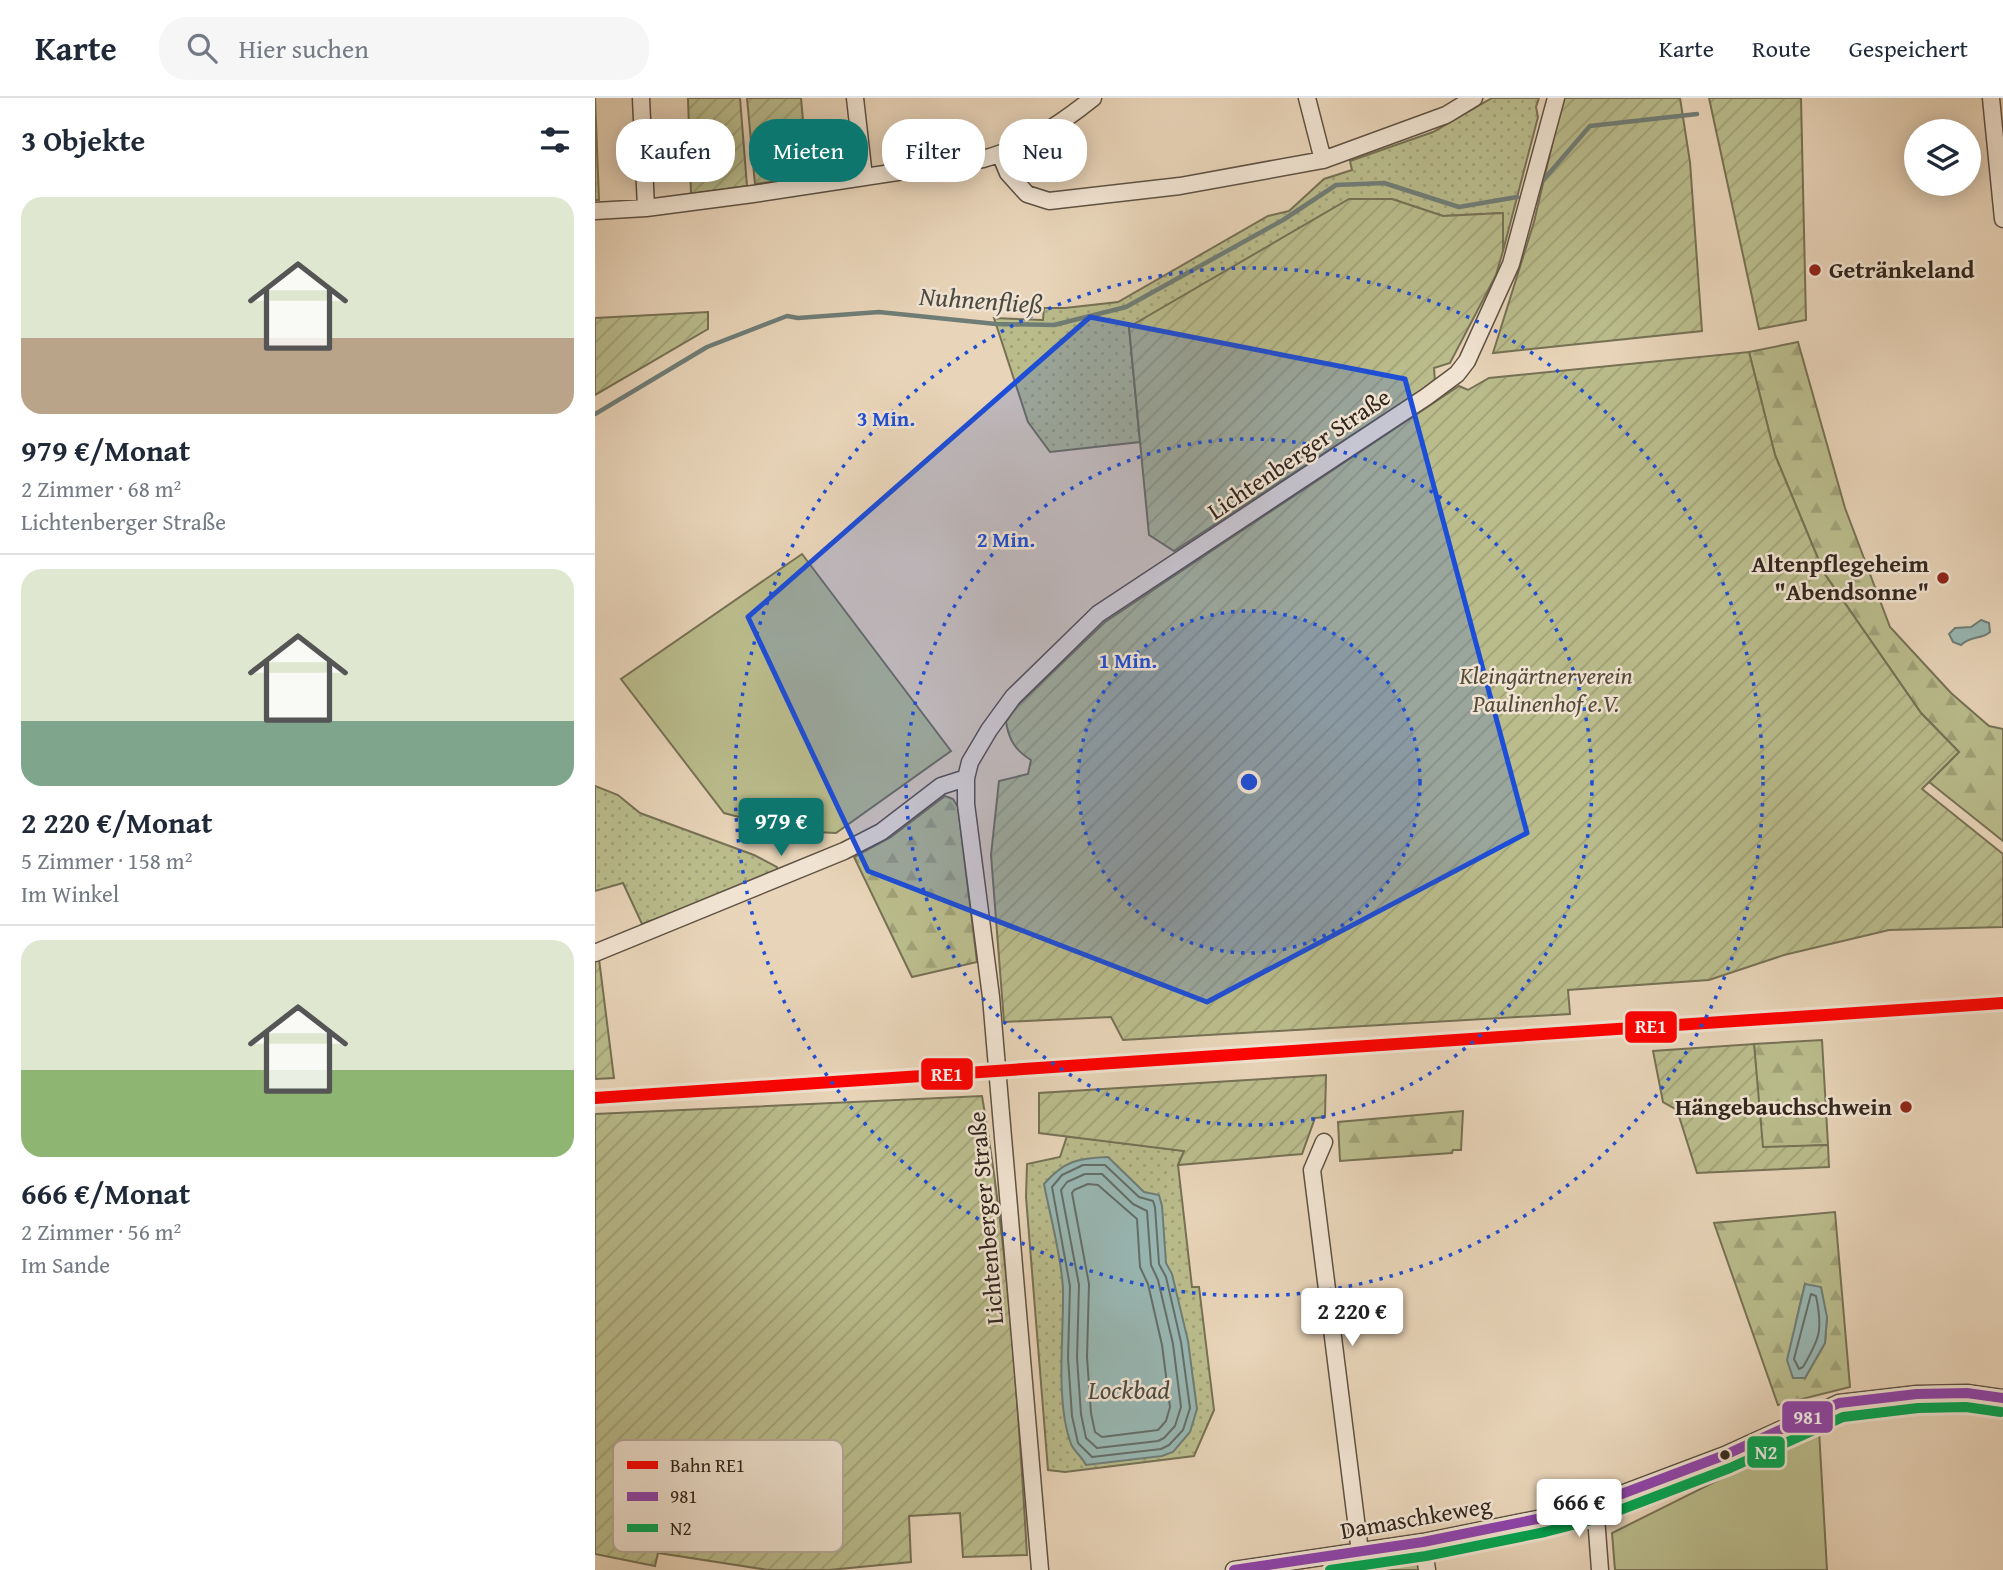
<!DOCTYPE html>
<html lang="de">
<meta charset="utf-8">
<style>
:root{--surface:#fff;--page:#f6f6f7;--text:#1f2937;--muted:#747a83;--line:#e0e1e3;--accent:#0f766e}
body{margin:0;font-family:"Gentium Book Plus",serif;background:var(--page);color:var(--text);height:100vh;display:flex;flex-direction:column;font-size:26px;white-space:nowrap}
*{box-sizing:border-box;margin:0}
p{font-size:23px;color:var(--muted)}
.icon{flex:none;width:38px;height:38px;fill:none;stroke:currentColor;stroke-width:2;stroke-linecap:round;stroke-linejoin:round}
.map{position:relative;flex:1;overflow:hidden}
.drawer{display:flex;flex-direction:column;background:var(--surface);width:595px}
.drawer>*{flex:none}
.hud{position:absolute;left:21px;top:21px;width:665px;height:63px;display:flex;gap:14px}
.controls{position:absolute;left:1309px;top:21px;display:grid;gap:14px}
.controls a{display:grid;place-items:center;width:77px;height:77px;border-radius:50%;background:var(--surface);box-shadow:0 4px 18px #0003;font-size:35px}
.price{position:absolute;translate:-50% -60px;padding:0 16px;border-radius:7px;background:#fff;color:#222;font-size:23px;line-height:46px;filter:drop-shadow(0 2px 4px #0008)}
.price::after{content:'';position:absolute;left:50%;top:42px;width:21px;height:16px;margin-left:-10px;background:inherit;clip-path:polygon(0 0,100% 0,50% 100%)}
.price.selected{background:var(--accent);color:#fff}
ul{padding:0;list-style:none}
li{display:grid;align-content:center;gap:14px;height:371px;padding:0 21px}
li+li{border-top:2px solid var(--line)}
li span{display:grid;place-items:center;height:217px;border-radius:21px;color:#555}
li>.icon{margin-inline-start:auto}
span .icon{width:126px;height:126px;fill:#fffc;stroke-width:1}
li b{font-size:30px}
h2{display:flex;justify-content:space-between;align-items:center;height:84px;padding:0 21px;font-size:30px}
.tag{padding:0 24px;border-radius:28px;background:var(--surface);box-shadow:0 4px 18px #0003;font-size:24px;line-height:63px}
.tag.selected{background:var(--accent);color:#fff}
header{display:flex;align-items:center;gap:42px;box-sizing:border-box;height:98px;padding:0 35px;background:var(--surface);border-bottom:2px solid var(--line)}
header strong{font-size:33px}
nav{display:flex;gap:38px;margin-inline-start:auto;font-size:24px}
.search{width:490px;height:63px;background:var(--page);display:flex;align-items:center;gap:18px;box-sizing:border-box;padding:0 24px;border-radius:28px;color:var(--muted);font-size:26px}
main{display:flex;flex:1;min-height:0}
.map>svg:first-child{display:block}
</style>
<header>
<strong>Karte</strong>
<div class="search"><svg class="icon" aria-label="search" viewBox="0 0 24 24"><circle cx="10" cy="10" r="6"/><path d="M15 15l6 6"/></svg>Hier suchen</div>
<nav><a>Karte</a><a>Route</a><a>Gespeichert</a></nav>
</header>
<main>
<section class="drawer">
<h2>3 Objekte<svg class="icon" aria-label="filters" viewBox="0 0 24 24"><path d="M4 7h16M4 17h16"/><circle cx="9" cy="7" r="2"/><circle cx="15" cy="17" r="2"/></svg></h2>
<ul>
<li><span style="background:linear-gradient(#dfe7d0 65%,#b9a48a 0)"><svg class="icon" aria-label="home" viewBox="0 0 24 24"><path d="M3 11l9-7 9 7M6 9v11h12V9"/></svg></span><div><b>979 €/Monat</b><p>2 Zimmer · 68 m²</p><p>Lichtenberger Straße</p></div></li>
<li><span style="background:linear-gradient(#dfe7d0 70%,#7fa58c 0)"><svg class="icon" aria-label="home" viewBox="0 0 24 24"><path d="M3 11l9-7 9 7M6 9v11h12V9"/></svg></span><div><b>2 220 €/Monat</b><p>5 Zimmer · 158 m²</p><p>Im Winkel</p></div></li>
<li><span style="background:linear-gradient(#dfe7d0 60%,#8fb573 0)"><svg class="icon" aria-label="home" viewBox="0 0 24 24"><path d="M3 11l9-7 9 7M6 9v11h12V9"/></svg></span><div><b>666 €/Monat</b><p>2 Zimmer · 56 m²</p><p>Im Sande</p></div></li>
</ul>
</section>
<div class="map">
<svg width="1408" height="1472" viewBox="0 0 1408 1472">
<defs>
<pattern id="grass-dots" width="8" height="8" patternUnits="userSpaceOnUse" patternTransform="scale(1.75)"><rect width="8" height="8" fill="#babc8c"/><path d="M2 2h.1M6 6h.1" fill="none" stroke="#a0a178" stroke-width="1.8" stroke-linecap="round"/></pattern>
<pattern id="forest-firs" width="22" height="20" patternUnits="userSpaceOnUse" patternTransform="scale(1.75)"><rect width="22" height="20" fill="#babc8c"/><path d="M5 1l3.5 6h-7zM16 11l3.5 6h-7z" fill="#a0a178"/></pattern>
<pattern id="garden-furrows" width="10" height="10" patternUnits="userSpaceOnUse" patternTransform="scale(1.75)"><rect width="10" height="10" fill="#babc8c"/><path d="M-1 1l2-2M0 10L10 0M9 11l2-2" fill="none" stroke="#a0a178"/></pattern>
</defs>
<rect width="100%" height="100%" fill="#e8d4b8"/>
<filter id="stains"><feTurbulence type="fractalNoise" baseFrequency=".00286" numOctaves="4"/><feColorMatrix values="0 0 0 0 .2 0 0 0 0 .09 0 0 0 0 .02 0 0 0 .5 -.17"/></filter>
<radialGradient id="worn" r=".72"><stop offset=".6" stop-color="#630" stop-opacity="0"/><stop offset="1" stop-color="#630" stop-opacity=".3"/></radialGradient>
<path fill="url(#grass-dots)" stroke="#767155" stroke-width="2" d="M897 0H944L941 9 943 19 908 153 907 115 848 118 797 101 534 229 545 344 455 354 433 324 399 220 448 222 449 210H470L523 204 673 118 694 113 729 81 757 72 755 63 838 34Z
M0 688 23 697 45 715 159 757 182 769V776L47 826 28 785 0 793Z
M472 1038 590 1053 583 1067 597 1189H604L619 1312 599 1358 470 1374 453 1372 431 1099 432 1066 465 1059Z
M820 1462 825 1464 826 1472H765Z"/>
<path fill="url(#forest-firs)" stroke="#767155" stroke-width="2" fill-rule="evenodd" d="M1203 244 1250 410 1295 529 1356 595 1394 628 1408 631V743L1334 684 1364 654 1326 615 1229 475 1180 357 1154 254Z
M350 698 358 701 363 709 382 864 317 879 259 759 296 739Z
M1227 942 1233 1047 1167 1050 1159 946Z
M868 1013 866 1052H858L857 1055 745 1063 743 1024Z
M1240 1114 1255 1289 1183 1307 1119 1125ZM1210 1186 1232 1219 1230 1245 1210 1280 1201 1224Z"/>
<path fill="url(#garden-furrows)" stroke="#767155" stroke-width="2" d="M0 0 4 102H0Z
M93 0H145L152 88 96 96Z
M152 0H206L213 79 160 86Z
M968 0H1085L1095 64 1107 233 898 255 939 124Z
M1114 0H1206L1211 222 1164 231Z
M754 101H797L848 118 908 115V153L901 177 855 265 839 270 840 283 579 453 554 437 534 229Z
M113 214V231L0 297V220Z
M1154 254 1180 357 1229 475 1326 615 1364 654 1327 691 1408 756V829L1294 832 1189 857 1114 882 973 892 975 916 528 942 516 919 409 924 396 757 404 683 433 676 436 662C420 652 414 642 411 624L422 608 510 524 864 288 873 292 894 280Z
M4 861 19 980 0 981V863Z
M1159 946 1168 1049 1233 1047 1234 1069 1102 1075 1082 1012 1068 1004 1058 953Z
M731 977 730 1019 720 1020 707 1056 583 1067 589 1053 444 1035V995Z
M387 998C413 1149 423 1304 432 1457L368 1459 365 1415 314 1418 316 1464 234 1472H173L63 1455 60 1468 0 1456V1016Z"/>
<path fill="#babc8c" stroke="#767155" stroke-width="2" d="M207 456 356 653 241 735 198 733 129 715 26 581Z
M1224 1332 1232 1472H1020L1017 1435Z"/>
<path fill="#98b7b3" stroke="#6f7d77" stroke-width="2" d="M1386 522 1394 525 1395 534C1386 542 1377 537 1366 547L1358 544 1354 536 1360 530 1376 529Z
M513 1059 549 1094 564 1097 567 1108 571 1165 577 1176 593 1243 602 1311 595 1334 578 1354 567 1358 491 1367C487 1359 479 1353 476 1346 460 1303 469 1238 468 1192 467 1160 455 1118 449 1086 469 1063 483 1060 513 1059Z
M1210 1186 1226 1189 1232 1219 1230 1245 1210 1280H1198L1192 1262Z"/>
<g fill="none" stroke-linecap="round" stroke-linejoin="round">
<path stroke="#646e68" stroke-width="2" d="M488 1067H510L544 1099 558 1103 560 1109 564 1166 571 1179 586 1244 595 1310 588 1332 574 1347 566 1351 497 1359 483 1345 477 1318 473 1260 475 1188 457 1089 467 1077Z
M490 1076H507L538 1106 552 1113 556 1167 563 1182 578 1246 586 1309 580 1328 569 1340 563 1343 502 1350 491 1340 486 1316 482 1260 484 1187 466 1092 472 1084Z
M493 1086 503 1087 542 1121 545 1169 553 1186 567 1247 575 1309 571 1323 563 1332 507 1339 500 1334 496 1315 492 1259 494 1186 477 1095 479 1092Z
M1216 1196 1221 1198C1228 1232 1225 1240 1208 1269L1204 1271 1199 1261Z"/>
<path stroke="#6f7d77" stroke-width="4.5" d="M944 87 995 28 1102 16
M0 316 112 249 192 218 203 220 284 214 401 226 459 227 531 209 688 122 741 87 789 85 864 109 922 99"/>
<defs>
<path id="minor" d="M46 0 51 110
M260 0 269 79
M712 0 728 62
M1396 0 1408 121
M405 56 413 75 432 96 454 103 585 88 728 62 851 17 879 0
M0 113 51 110 158 96 388 61C430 50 464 27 498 0
M0 855 249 753 286 734 346 688 371 680
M729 1044 717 1072 765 1454
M1000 1406 1005 1472
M828 1444 832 1472
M445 1472 396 899 371 706V680L375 664 394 632 418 599 503 516 831 299 862 276 872 263 916 166 961 0
M639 1472 828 1444 947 1420 1000 1406 1130 1357 1244 1305 1322 1296 1372 1295 1408 1300"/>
</defs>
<use href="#minor" stroke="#5f5244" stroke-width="19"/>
<use href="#minor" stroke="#f0e3d1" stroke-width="16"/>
<defs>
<path id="bus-1" d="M639 1472 828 1444 947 1420 1000 1406 1130 1357 1244 1305 1322 1296 1372 1295 1408 1300"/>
<path id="bus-2" d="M735 1472 831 1458 950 1434 1004 1420 1135 1370 1248 1319 1323 1310 1371 1309 1406 1314"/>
</defs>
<use href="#bus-1" stroke="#f0e3d1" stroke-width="16"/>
<use href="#bus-2" stroke="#f0e3d1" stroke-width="16"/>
<use href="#bus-1" stroke="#8e44ad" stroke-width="10"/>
<use href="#bus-2" stroke="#00a651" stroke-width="10"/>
<defs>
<path id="rail-1" d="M0 1000 1408 905"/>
</defs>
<use href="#rail-1" stroke="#f0e3d1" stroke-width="18"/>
<use href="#rail-1" stroke="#f00" stroke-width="12"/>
</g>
<path fill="#1d4ed8" fill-opacity="0.2" stroke="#1d4ed8" stroke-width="5" stroke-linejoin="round" d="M495 219 810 281 932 735 612 904 273 773 153 519Z"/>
<circle cx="654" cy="684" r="171" fill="#1d4ed8" fill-opacity=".12"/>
<g fill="none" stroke="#1d4ed8" stroke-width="3.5" stroke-dasharray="3.5 7">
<circle cx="654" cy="684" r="171"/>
<circle cx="654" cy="684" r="343"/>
<circle cx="654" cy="684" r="514"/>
</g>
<g fill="#8f2418" stroke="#f0e3d1" stroke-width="2.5">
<circle cx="1220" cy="172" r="7"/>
<circle cx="1348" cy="480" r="7"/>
<circle cx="1311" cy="1009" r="7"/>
</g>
<circle fill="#31261e" stroke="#f0e3d1" stroke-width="2.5" cx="1130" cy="1357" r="6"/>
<g text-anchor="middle" stroke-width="5" stroke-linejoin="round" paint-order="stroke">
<g font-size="24" font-weight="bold" fill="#31261e" stroke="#f0e3d1" text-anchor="end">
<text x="1234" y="180" text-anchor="start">Getränkeland</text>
<text x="1334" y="474">Altenpflegeheim<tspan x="1334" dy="28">"Abendsonne"</tspan></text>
<text x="1297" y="1017">Hängebauchschwein</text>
</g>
<g font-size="24" fill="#31261e" stroke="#f0e3d1">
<text transform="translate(704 356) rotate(-34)" y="8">Lichtenberger Straße</text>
<text transform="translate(391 1120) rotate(-95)" y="8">Lichtenberger Straße</text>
<text transform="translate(821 1420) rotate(-10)" y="8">Damaschkeweg</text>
</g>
<g font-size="24" font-style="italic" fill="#534c3a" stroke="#f0e3d1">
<text x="951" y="586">Kleingärtnerverein<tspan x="951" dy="28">Paulinenhof e.V.</tspan></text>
</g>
<g font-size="26" font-style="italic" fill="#4b4a43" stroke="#f0e3d1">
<text transform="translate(386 202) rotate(4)" y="9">Nuhnenfließ</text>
<text x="534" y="1301">Lockbad</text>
</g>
</g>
<rect x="18" y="1342" width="230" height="112" rx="10" fill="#f0e3d1" stroke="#b7aa9b" stroke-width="2"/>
<rect x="32" y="1363" width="31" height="8" fill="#f00"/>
<rect x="32" y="1394" width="31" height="9" fill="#8e44ad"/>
<rect x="32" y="1426" width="31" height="8" fill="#00a651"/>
<g font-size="19" fill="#31261e">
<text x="75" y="1374">Bahn RE1</text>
<text x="75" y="1405">981</text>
<text x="75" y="1437">N2</text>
</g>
<circle cx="654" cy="684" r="10" fill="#1d4ed8" stroke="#f0e3d1" stroke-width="3.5"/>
<g font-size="21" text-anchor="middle" font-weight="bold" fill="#1d4ed8" stroke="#f0e3d1" stroke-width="5" stroke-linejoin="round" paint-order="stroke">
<text x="291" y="328">3 Min.</text>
<text x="411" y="449">2 Min.</text>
<text x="533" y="570">1 Min.</text>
</g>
<g stroke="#f0e3d1" stroke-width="2.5">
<rect x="1029" y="912" width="54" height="34" rx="7" fill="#f00"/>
<rect x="325" y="959" width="54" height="34" rx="7" fill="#f00"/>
<rect x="1186" y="1302" width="53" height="34" rx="7" fill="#8e44ad"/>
<rect x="1151" y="1337" width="40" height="34" rx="7" fill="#00a651"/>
</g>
<g font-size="19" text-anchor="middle" font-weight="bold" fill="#fff">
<text x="1056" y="935">RE1</text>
<text x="352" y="983">RE1</text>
<text x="1213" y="1326">981</text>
<text x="1171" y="1361">N2</text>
</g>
<rect width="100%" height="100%" filter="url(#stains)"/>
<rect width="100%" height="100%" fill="url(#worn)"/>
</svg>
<div class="controls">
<a><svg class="icon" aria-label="layers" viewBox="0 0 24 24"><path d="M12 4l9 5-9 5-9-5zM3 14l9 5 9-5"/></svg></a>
</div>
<b class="price selected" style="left:186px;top:760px">979 €</b>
<b class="price" style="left:757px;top:1250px">2 220 €</b>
<b class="price" style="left:984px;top:1441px">666 €</b>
<div class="hud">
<a class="tag">Kaufen</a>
<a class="tag selected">Mieten</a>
<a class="tag">Filter</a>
<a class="tag">Neu</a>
</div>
</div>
</main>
